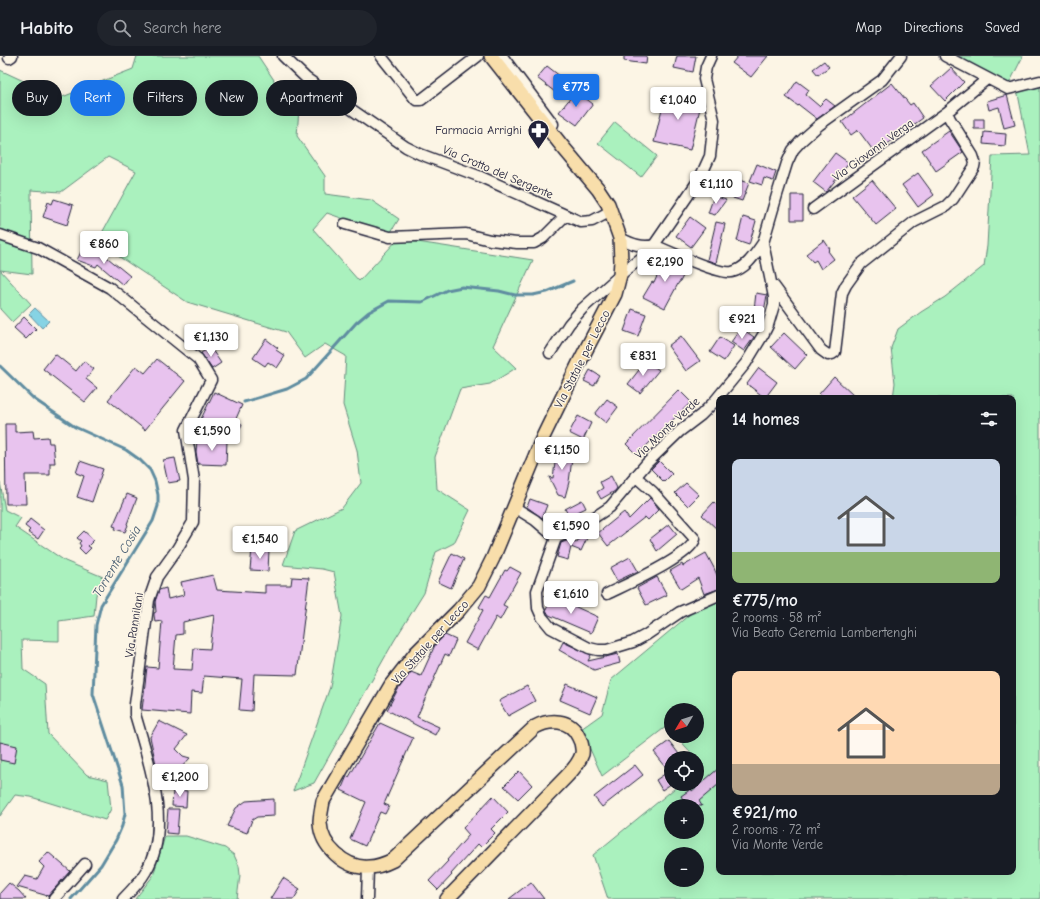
<!DOCTYPE html>
<meta charset="utf-8">
<style>
:root{--surface:#171b24;--page:#20242c;--text:#f1f3f6;--muted:#9ea1a6;--line:#363941;--accent:#1a73e8}
body{margin:0;font-family:"Comic Neue",sans-serif;background:var(--page);color:var(--text);height:100vh;display:flex;flex-direction:column;font-size:15px;white-space:nowrap}
*{box-sizing:border-box;margin:0}
p{font-size:13px;color:var(--muted)}
.icon{flex:none;width:22px;height:22px;fill:none;stroke:currentColor;stroke-width:2;stroke-linecap:round;stroke-linejoin:round}
.map{position:relative;flex:1;overflow:hidden}
.sheet{position:absolute;left:716px;top:339px;width:300px;height:480px;display:flex;flex-direction:column;background:var(--surface);border-radius:8px;box-shadow:0 4px 16px #0002}
.sheet>*{flex:none}
.banner{position:absolute;left:12px;top:24px;width:380px;height:36px;display:flex;gap:8px}
.needle{width:26px;rotate:231deg}
.controls{position:absolute;left:664px;top:647px;display:grid;gap:8px}
.controls a{display:grid;place-items:center;width:40px;height:40px;border-radius:50%;background:var(--surface);box-shadow:0 4px 16px #0002;font-size:20px}
.price{position:absolute;translate:-50% -34px;padding:0 9px;border-radius:4px;background:#fff;color:#222;font-size:13px;line-height:26px;filter:drop-shadow(0 1px 2px #0008)}
.price::after{content:'';position:absolute;left:50%;top:24px;width:12px;height:9px;margin-left:-6px;background:inherit;clip-path:polygon(0 0,100% 0,50% 100%)}
.price.selected{background:var(--accent);color:#fff}
ul{padding:0;list-style:none}
li{display:grid;align-content:center;gap:8px;height:212px;padding:0 16px}
li span{display:grid;place-items:center;height:124px;border-radius:8px;color:#555}
li>.icon{margin-inline-start:auto}
span .icon{width:72px;height:72px;fill:#fffc;stroke-width:1}
li b{font-size:17px}
h2{display:flex;justify-content:space-between;align-items:center;height:48px;padding:0 16px;font-size:17px}
.pill{padding:0 14px;border-radius:18px;background:var(--surface);box-shadow:0 4px 16px #0002;font-size:14px;line-height:36px}
.pill.selected{background:var(--accent);color:#fff}
header{display:flex;align-items:center;gap:24px;box-sizing:border-box;height:56px;padding:0 20px;background:var(--surface);border-bottom:1px solid var(--line)}
header strong{font-size:19px}
nav{display:flex;gap:22px;margin-inline-start:auto;font-size:14px}
.search{width:280px;height:36px;background:var(--page);display:flex;align-items:center;gap:10px;box-sizing:border-box;padding:0 14px;border-radius:22px;color:var(--muted);font-size:15px}
.map>svg:first-child{display:block}
</style>
<header>
<strong>Habito</strong>
<div class="search"><svg class="icon" aria-label="search" viewBox="0 0 24 24"><circle cx="10" cy="10" r="6"/><path d="M15 15l6 6"/></svg>Search here</div>
<nav><a>Map</a><a>Directions</a><a>Saved</a></nav>
</header>
<div class="map">
<svg width="1040" height="843" viewBox="0 0 1040 843">
<rect width="100%" height="100%" fill="#fcf5e5"/>
<filter id="ink" filterUnits="userSpaceOnUse"><feTurbulence type="fractalNoise" baseFrequency=".025" numOctaves="2"/><feDisplacementMap in="SourceGraphic" scale="8" xChannelSelector="R" yChannelSelector="G"/><feConvolveMatrix kernelMatrix="1 2 1 2 8 2 1 2 1" color-interpolation-filters="sRGB"/></filter>
<g filter="url(#ink)">
<path fill="#aaf1be" stroke="#668a7c" fill-rule="evenodd" d="M137 0H258L274 24V36L299 52 297 80 325 120V138L371 144 399 163 389 179 327 157 313 173 359 225 398 183 533 204 493 290 516 312 490 328 460 333 435 401 437 433 470 454 454 487 436 496 424 537 394 585 314 727 293 735 330 631 342 560 334 516 322 513 283 509 295 475 342 452 361 427 357 394 343 349 346 300 325 288 305 302 286 276 187 246 97 186 136 115 108 101 61 136 31 134 32 218 0 214V14L60 42 133 13Z
M954 0H1023L1007 32Z
M1040 29V843H608L593 799 680 728H697V714L702 710 697 702H696L676 680H697V654H671V674L667 670 602 720 581 673 602 658 611 624 695 554 719 543V816H1013V342H893L895 327 891 292 898 273 921 256 945 241 984 210 987 190 992 100 1030 99 1017 33ZM671 750H697V776H671ZM671 798H697V824H671Z
M615 66 657 100 641 121 598 87Z
M0 214 31 248 12 266 0 253Z
M0 426 5 454 21 462 15 471 65 505 103 521 96 539 94 560 59 565V585L22 584 23 613 45 628 48 678 87 719 108 724 111 753 105 764 31 741 15 739 0 760Z
M165 780H186L225 792 234 799 239 810 240 819 237 843H135L153 820Z"/>
<path fill="#86d3e4" stroke="#5e8ca0" d="M35 252 49 265 42 272 29 258Z"/>
<g fill="none" stroke-linecap="round" stroke-linejoin="round">
<path stroke="#5e8ca0" stroke-width="3" d="M0 310 34 343 75 371 126 394 140 404 150 414 155 425 158 439V450L153 465 101 549 96 569 93 638 123 729 125 758 122 770 116 784 101 809 71 843
M244 346 287 333 306 323 356 267 369 256 389 245 422 246 447 234 462 231 499 235 515 239H533L547 236 573 225"/>
</g>
<path fill="#e8c3ee" stroke="#22223b" fill-rule="evenodd" d="M624 0H647L646 8 624 5Z
M677 0H696L693 16 674 12Z
M738 0H768L751 21 732 7Z
M824 5 829 11 818 19 813 13Z
M547 10 565 24 555 36 537 22Z
M951 12 964 26 945 45 931 30Z
M797 25 809 34 806 39 819 50 826 43 835 50 817 63 799 49 798 50 786 41Z
M892 27 910 49 913 47 923 62 875 97 858 74 851 79 842 66Z
M576 35 593 48 577 69 559 56Z
M666 36 702 44 690 94 654 86Z
M1007 39 1015 69 1004 72 999 51 989 54 987 45Z
M974 63H984V73H974Z
M949 75 963 96 936 115 922 94Z
M984 76 1006 78 1005 90 983 88Z
M835 97 849 107 826 136 813 126Z
M757 108 776 116 773 125 764 122 762 129 750 125Z
M918 117 934 139 918 151 902 129Z
M740 124 749 127 742 145 733 142Z
M872 124 896 153 876 169 852 140Z
M791 139H803V164H791Z
M714 140 726 144 715 159 708 157Z
M54 143 73 149 67 169 43 161 48 146 52 148Z
M690 161 705 172 691 191 676 180Z
M743 161 756 165 749 189 737 185Z
M716 166 725 168 716 207 707 204Z
M824 184 830 193 828 195 834 203 821 213 816 204 813 206 806 198Z
M94 193 103 198 130 220 123 229 98 208 96 211 77 204 82 194 91 197Z
M665 202 687 212 680 226H679L665 252 643 241 652 226 654 227Z
M756 237 767 239 764 256 754 254Z
M632 253 646 258 638 280 624 275Z
M24 261 36 273 26 283 14 272Z
M741 272 754 281 744 295 731 286Z
M784 277 807 299 795 313 771 291Z
M681 280 700 305 686 315 668 290Z
M720 281 734 290 724 305 710 296Z
M266 283 278 292 276 294 285 300 277 312 268 306 265 310 253 302Z
M210 291 221 307 212 313 201 297Z
M55 298 76 315 84 305 94 313 86 323 97 332 85 346 43 313Z
M157 303 185 325 145 374 108 344 136 310 145 317Z
M646 305 659 314 640 337 628 328Z
M759 312 777 326 765 342 747 328Z
M590 314 600 320 594 330 584 325Z
M834 321 856 342H824L819 338Z
M679 334 691 346 637 399 626 388Z
M214 336 242 349 235 365 242 368 237 380 201 363Z
M607 343 618 351 606 367 595 358Z
M578 360 591 367 583 384 569 377Z
M5 368H15V376L33 375 34 382 48 381 49 387H53L55 407H50V419H25L26 448H6Z
M197 384 227 385 226 409 198 408 196 396Z
M557 392 573 395 569 426 565 441 558 439 549 421 553 422Z
M175 402 180 425 168 427 163 404Z
M80 405 103 413 92 446 77 441 84 420 76 417Z
M659 405 672 418 664 426 651 413Z
M611 420 617 432 615 435 601 443 597 436 603 432 600 426Z
M686 427 699 439 688 450 675 437Z
M127 438 137 442 127 468 128 469 125 476 115 473 116 471 113 470Z
M650 442 659 453 648 464 645 461 608 490 598 477 624 456 629 463Z
M530 443 547 449 542 462 527 451Z
M582 444 586 452 569 460 565 453Z
M714 446 719 451V475L702 459Z
M30 463 44 474 38 483 28 476 30 474 25 470Z
M669 468 677 478 657 495 650 483Z
M84 475 94 484 88 490 91 492 85 498 79 492 81 490 79 487 81 485 77 482Z
M581 479 587 482 581 495 571 491 568 504 557 501 561 487 569 484 577 486Z
M252 492 269 494 268 515 250 514Z
M452 497 464 503 451 532 438 526Z
M706 497 714 512 719 524V533L704 538 698 522 681 533 670 515 682 508 683 510Z
M630 501 638 515 617 525 610 512Z
M510 511 521 517 503 549 507 551 500 564 496 561 478 594 465 587 483 554 479 551 486 539 490 541 505 514 507 515Z
M213 519 217 534 265 537V529H291L292 521 309 522 297 619 254 618 252 655 239 654 242 623 204 620 202 637 191 636 190 658 142 654 147 611 158 612 162 565 155 566 154 559V557L156 556 155 545 159 534 166 532 168 543 184 539 181 526ZM214 559 210 593 194 592 192 614 173 613 176 579 183 578V566Z
M657 521 667 539 646 549 637 532Z
M552 540 598 561 591 577 549 559 546 554Z
M445 579 456 584 449 600 445 598 417 661 439 671 435 679 387 654 397 635 411 616 421 620 435 589Z
M563 586 591 599 588 605 618 598 620 607 594 614 559 594Z
M567 628 597 641 590 657 560 644Z
M527 630 535 645 508 660 499 645Z
M159 665 187 679 176 693 183 700 190 702 169 725 158 717 150 681Z
M380 667 413 682 384 748 389 750 385 758 380 756 365 790 350 783 366 746 341 734 347 720 349 721Z
M669 685 682 702H671V728L662 734 656 724 669 715 654 696Z
M0 686 17 690 14 707 0 704Z
M635 709 643 719 602 751 594 741Z
M719 712V728L699 745 702 750H687L681 740 691 733 692 735Z
M519 715 532 729 518 743 504 730Z
M173 734 187 735 186 751 172 750Z
M493 740 508 756 491 773 495 777 481 791 478 788 451 818 452 819 438 834 429 825 448 805 447 804 469 779 463 772Z
M274 743V760L257 761 252 764 247 777 227 770 236 752 246 745Z
M168 753H179L177 778 166 777Z
M48 796 70 815 48 840 17 831 25 820 37 823 44 811 39 806Z
M283 822 300 833 294 843H270Z
M531 826 544 843H509Z
M9 827 19 835 26 843H0V837Z"/>
<g fill="none" stroke-linecap="round" stroke-linejoin="round">
<defs>
<path id="minor" d="M283 0 306 22 406 91 420 98 481 121 581 166 592 165 611 155
M381 0 416 44H421L478 0
M502 0 553 68 550 74
M945 0 1008 33 1040 25
M9 2 12 0
M813 153 947 56 987 23
M345 168 390 181 466 178 490 184 517 187H534L543 182 566 159
M0 179 38 192 110 232 198 303 211 324 186 374 194 424 193 466 177 493 157 521 149 544 135 648V658C148 704 173 770 146 815 140 826 132 834 123 843
M620 182C632 188 642 192 654 189 668 195 720 219 732 216 747 212 755 198 763 187
M774 230 821 294 828 299 832 298 835 296 842 237 846 229 861 208 914 166 946 150 953 143 974 111 975 106 973 100 950 63 947 56
M550 297 569 268 582 253 620 219 645 199 654 189 700 122 710 100 714 64 704 23 706 11 711 0
M514 451 535 464 556 482 575 474 610 451 647 407 680 375 701 359 714 346 746 307 763 279 768 269 774 249V241L763 187 777 139 787 107 793 94 801 85 819 69 882 24 901 0
M556 482 537 535 538 552 542 561 551 572 589 592 598 594H607L633 586 646 579 680 556 719 539
M607 538C625 529 690 501 695 483L653 436 635 420
M54 843 85 808
M367 843 368 812"/>
<path id="major" d="M447 843 566 721C573 714 579 707 582 698 583 691 581 685 578 680 570 663 550 663 535 671L393 804C385 808 378 811 369 811 345 813 321 790 320 767 320 759 322 752 323 745L391 629 416 597 459 554 479 530 493 502 543 381 579 307 615 238 620 219 621 205 620 182 608 148 598 133 562 90 491 0"/>
</defs>
<use href="#minor" stroke="#22223b" stroke-width="13"/>
<use href="#major" stroke="#22223b" stroke-width="16"/>
<use href="#minor" stroke="#fcf5e5" stroke-width="10"/>
<use href="#major" stroke="#f8deab" stroke-width="13"/>
</g>
</g>
<defs>
<symbol id="pharmacy-pin" viewBox="-11 -11 22 30"><path d="M0 17L-7.5 6A9.5 9.5 0 1 1 7.5 6Z" fill="#22223b" stroke="#fcf5e5"/><path d="M-2-6h4v4h4v4h-4v4h-4v-4h-4v-4h4Z" fill="#fff"/></symbol>
</defs>
<g fill-rule="evenodd">
<use href="#pharmacy-pin" x="526" y="62" width="25" height="34"/>
</g>
<g text-anchor="middle" stroke-width="3" stroke-linejoin="round" paint-order="stroke">
<g font-size="12" fill="#22223b" stroke="#fcf5e5" text-anchor="end">
<text x="522" y="78">Farmacia Arrighi</text>
</g>
<g font-size="12" fill="#22223b" stroke="#fcf5e5">
<text transform="translate(873 94) rotate(-36)" y="4">Via Giovanni Verga</text>
<text transform="translate(498 116) rotate(23)" y="4">Via Crotto del Sergente</text>
<text transform="translate(582 303) rotate(-63)" y="4">Via Statale per Lecco</text>
<text transform="translate(667 372) rotate(-43)" y="4">Via Monte Verde</text>
<text transform="translate(134 569) rotate(-81)" y="4">Via Pannilani</text>
<text transform="translate(430 586) rotate(-48)" y="4">Via Statale per Lecco</text>
</g>
<g font-size="13" font-style="italic" fill="#40576e" stroke="#fcf5e5">
<text transform="translate(116 505) rotate(-59)" y="5">Torrente Cosia</text>
</g>
</g>
</svg>
<div class="controls">
<a><svg class="needle" viewBox="-14 -14 28 28"><path d="M0-13l5 13h-10z" fill="#e53935"/><path d="M0 13l5-13h-10z" fill="#9ea1a6"/></svg></a>
<a><svg class="icon" aria-label="locate" viewBox="0 0 24 24"><circle cx="12" cy="12" r="6"/><path d="M12 2v4M12 18v4M2 12h4M18 12h4"/></svg></a>
<a>+</a>
<a>−</a>
</div>
<b class="price selected" style="left:576px;top:52px">€775</b>
<b class="price" style="left:678px;top:65px">€1,040</b>
<b class="price" style="left:716px;top:149px">€1,110</b>
<b class="price" style="left:104px;top:209px">€860</b>
<b class="price" style="left:665px;top:227px">€2,190</b>
<b class="price" style="left:742px;top:284px">€921</b>
<b class="price" style="left:211px;top:302px">€1,130</b>
<b class="price" style="left:643px;top:321px">€831</b>
<b class="price" style="left:212px;top:396px">€1,590</b>
<b class="price" style="left:562px;top:415px">€1,150</b>
<b class="price" style="left:571px;top:491px">€1,590</b>
<b class="price" style="left:260px;top:504px">€1,540</b>
<b class="price" style="left:571px;top:559px">€1,610</b>
<b class="price" style="left:180px;top:742px">€1,200</b>
<div class="banner">
<a class="pill">Buy</a>
<a class="pill selected">Rent</a>
<a class="pill">Filters</a>
<a class="pill">New</a>
<a class="pill">Apartment</a>
</div>
<section class="sheet">
<h2>14 homes<svg class="icon" aria-label="filters" viewBox="0 0 24 24"><path d="M4 7h16M4 17h16"/><circle cx="9" cy="7" r="2"/><circle cx="15" cy="17" r="2"/></svg></h2>
<ul>
<li><span style="background:linear-gradient(#c9d6e8 75%,#8fb573 0)"><svg class="icon" aria-label="home" viewBox="0 0 24 24"><path d="M3 11l9-7 9 7M6 9v11h12V9"/></svg></span><div><b>€775/mo</b><p>2 rooms · 58 m²</p><p>Via Beato Geremia Lambertenghi</p></div></li>
<li><span style="background:linear-gradient(#ffd9b3 75%,#b9a48a 0)"><svg class="icon" aria-label="home" viewBox="0 0 24 24"><path d="M3 11l9-7 9 7M6 9v11h12V9"/></svg></span><div><b>€921/mo</b><p>2 rooms · 72 m²</p><p>Via Monte Verde</p></div></li>
</ul>
</section>
</div>
